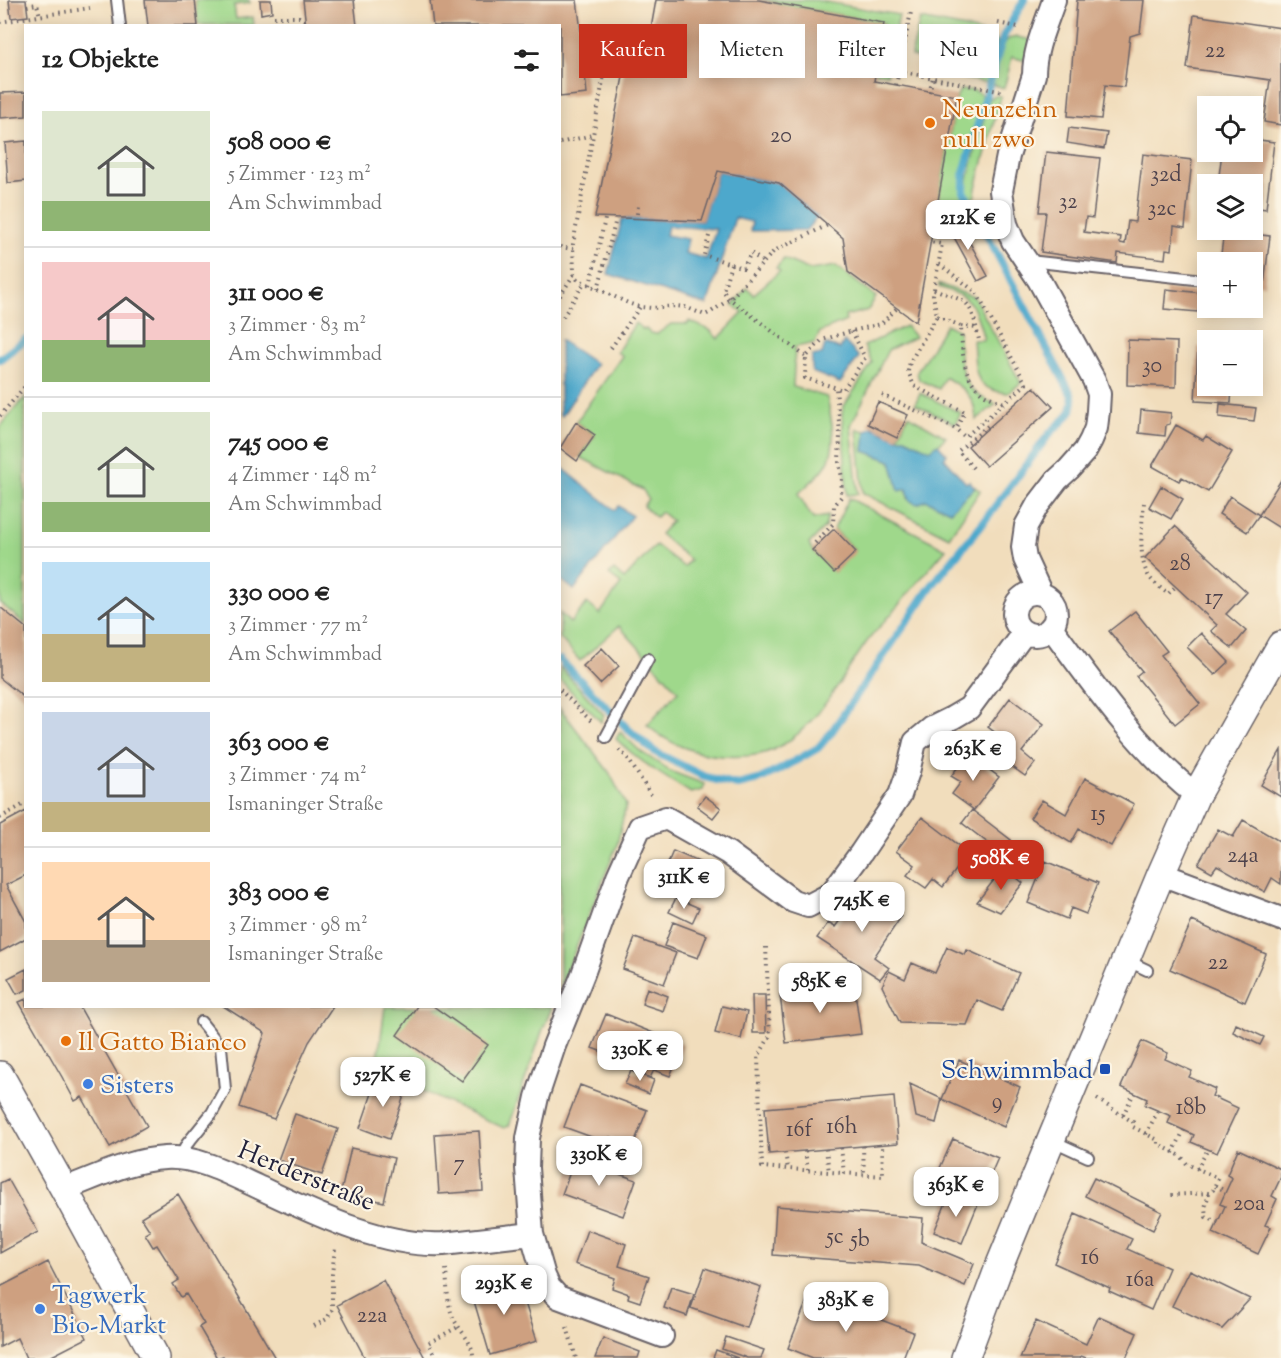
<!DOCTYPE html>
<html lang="de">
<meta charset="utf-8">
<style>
:root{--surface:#fff;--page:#f6f6f6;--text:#222;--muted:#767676;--line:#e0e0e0;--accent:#c8321e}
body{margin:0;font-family:"Sorts Mill Goudy",serif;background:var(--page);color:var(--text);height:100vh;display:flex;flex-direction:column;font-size:22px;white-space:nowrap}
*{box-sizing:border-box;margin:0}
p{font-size:20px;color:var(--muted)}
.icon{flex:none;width:33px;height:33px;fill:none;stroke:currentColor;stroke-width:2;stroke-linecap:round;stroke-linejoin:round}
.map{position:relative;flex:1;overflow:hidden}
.drawer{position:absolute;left:24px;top:24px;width:537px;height:984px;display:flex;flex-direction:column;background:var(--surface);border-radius:0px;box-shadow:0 3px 15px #0003}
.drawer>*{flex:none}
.hud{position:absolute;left:579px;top:24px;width:570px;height:54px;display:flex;gap:12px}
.buttons{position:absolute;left:1197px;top:96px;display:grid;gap:12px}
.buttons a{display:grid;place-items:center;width:66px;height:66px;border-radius:0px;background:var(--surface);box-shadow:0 3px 15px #0003;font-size:30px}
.price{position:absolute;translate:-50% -51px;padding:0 14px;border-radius:12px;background:#fff;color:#222;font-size:20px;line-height:39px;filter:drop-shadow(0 2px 3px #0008)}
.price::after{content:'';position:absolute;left:50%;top:36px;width:18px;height:14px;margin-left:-9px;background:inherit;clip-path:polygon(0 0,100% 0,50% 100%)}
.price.active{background:var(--accent);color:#fff}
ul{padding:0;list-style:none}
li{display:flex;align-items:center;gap:18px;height:150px;padding:0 18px}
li+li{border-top:2px solid var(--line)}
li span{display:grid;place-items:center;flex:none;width:168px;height:120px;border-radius:0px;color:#555}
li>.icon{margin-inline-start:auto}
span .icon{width:72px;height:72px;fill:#fffc;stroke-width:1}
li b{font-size:26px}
h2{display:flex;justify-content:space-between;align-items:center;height:72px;padding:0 18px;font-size:26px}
.chip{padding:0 21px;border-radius:0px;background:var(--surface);box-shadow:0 3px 15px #0003;font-size:21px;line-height:54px}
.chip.active{background:var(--accent);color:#fff}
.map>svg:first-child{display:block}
</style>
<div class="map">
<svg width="1281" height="1358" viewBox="0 0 1281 1358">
<rect width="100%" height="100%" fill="#fcf5e5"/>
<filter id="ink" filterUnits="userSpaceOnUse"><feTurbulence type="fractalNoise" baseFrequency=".0167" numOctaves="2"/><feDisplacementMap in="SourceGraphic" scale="12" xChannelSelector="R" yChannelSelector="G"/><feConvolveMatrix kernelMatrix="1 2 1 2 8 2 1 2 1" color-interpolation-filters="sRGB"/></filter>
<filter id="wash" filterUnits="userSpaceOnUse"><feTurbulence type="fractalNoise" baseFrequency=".008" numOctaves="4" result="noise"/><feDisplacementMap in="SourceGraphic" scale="24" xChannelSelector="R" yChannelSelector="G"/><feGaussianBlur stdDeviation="1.35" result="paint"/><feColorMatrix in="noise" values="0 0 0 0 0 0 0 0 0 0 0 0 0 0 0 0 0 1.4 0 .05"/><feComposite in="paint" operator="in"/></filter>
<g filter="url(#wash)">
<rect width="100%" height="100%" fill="#f1ddbc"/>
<path fill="#9fd88b" stroke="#607d63" stroke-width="1.5" d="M195 0H249L250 3 234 5 236 19 253 17 254 25H198Z
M759 0H815L899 15 887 74 875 72 884 23Z
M920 19C938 23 986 29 997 42L988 83 964 79 968 57 929 49 927 60 911 56Z
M1017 37 1032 40 1026 61 1012 57 1004 88 992 84 1004 44 1008 39Z
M960 90C969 90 981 88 983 100L961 174 965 198 962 204 946 212 936 210 957 96Z
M995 96H1001L976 188 975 197 969 199 967 192 968 179 989 99Z
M784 259 810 270 836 266 876 297 868 310 845 316 846 321 820 332 815 343 795 347 793 387 827 397C831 419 839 447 825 467 818 477 807 485 798 494L813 519 828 516 825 527 809 544 812 550 834 572 855 551 834 529 849 498 946 549C928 570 910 591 893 612 884 622 874 632 866 643 842 677 817 727 779 747 761 757 741 757 721 756 694 754 667 743 647 725L678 691 619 626 580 661 560 638V613L570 623 587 603 600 614 621 584 609 575 614 570 624 579 656 545 684 567 690 560 660 534 672 521 661 512 656 517 643 506 648 499 643 490 580 457 595 435 576 422 622 356 617 352 635 323 644 330 646 329 650 333 657 334 671 324H688L689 321 710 330 718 339 743 313 733 305 747 288 754 294 780 271 776 268Z
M939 284 974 297 1021 383 1008 393C971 390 976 370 973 340H984C981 330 977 310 970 303 962 294 949 291 939 287Z
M946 324 959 331C960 365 958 391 996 404L976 420C975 396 965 389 945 377L939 389 919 380 917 372Z
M906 326 915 337 888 350 851 425 858 494 847 495 842 413 844 406 872 363 864 346Z
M920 393 961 413 955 424 915 404Z
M25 397V624L0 603V427Z
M908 415 946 437 931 451 905 438H898Z
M857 429 866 431 864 451 891 461 899 490 907 489 908 499 926 500 950 511 975 487 980 491 949 537 863 493Z
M560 667 604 715 601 722 560 680Z
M560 708 609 772 626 805 617 845 560 988Z
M620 732 640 751 670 771 704 784 703 790 691 793C663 776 640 762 616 739Z
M385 1007H552L543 1029 509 1126 504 1128 425 1092 377 1066Z"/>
<path fill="#4ea8cc" stroke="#386584" stroke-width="1.5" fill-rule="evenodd" d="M718 171 779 183 818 216 806 230 750 231 752 222 735 218 707 305 608 274 622 219 702 221ZM668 226 716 229 706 259 685 253 688 239 666 235Z
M560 340 596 364 562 416 560 415Z
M844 341 859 357 840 383 812 372V356L822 354 825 344 840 349Z
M872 427 897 438H905L930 450 938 444 947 454 944 458 966 483 969 481 975 487 950 511 926 500 918 504C907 501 910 499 907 489L899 491 891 461 864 451 866 431Z
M560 466 615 510 619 506 632 516 574 590 560 579Z"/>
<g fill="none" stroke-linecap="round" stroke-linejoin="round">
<path stroke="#4ea8cc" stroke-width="8" d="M0 359 26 339
M560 660 630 731 655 752 705 777 738 785 758 780 781 769 818 748 830 734 930 588 985 520 1050 433 1064 420 1071 411 1073 401 1071 394 964 192V173L999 50 1004 35 1024 0"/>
</g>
<g id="blocks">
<path fill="#cea080" d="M9 0H26L28 16 11 18Z
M145 0H195L198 26H148Z
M260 0H271L272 12 261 14Z
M303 0H354L357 26H306Z
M430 0H577L581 31 631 40V37L649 40 656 0H759L884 23 874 81 957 96 916 322 848 272 843 238 779 183 718 171 702 221 595 217 626 62 583 55 587 94 560 97V26H433Z
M1077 0H1144L1140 33 1130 36 1124 87 1105 85 1101 119 1068 116Z
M1194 15 1281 28V125L1264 122 1270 80 1187 68Z
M26 92V116L0 118V93Z
M1069 128 1107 133 1104 149 1067 143Z
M1252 139 1274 142 1266 209 1252 207V184H1218L1222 152H1252Z
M26 141V181L8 183 5 143Z
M1046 152 1100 158 1093 218 1086 217 1084 232 1121 237 1120 243 1125 244 1128 221 1135 222 1143 154 1192 160 1185 228 1174 226 1172 250 1166 249 1165 259 1118 253 1117 263 1041 252 1046 212H1039Z
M958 221 988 276 978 281 948 226Z
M1224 231 1270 236 1264 285 1252 283V262H1220Z
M1166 289 1201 293 1198 312 1164 309Z
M1128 340 1177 342 1176 387 1127 385Z
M1198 347H1208V386H1232L1231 403 1195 401Z
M1034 387 1053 407 986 466 968 446Z
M878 402 908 415 897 438 868 424Z
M1220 404 1256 408 1254 421 1219 417Z
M1141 410 1171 413 1170 424 1166 425 1165 436 1139 433Z
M576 422 595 435 577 461 560 448Z
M1176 425 1203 440 1206 436 1232 452 1208 492 1182 477 1179 481 1152 466Z
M1281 480V529L1259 515 1247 532 1219 514 1230 496 1259 515Z
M1161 486 1183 499 1171 519 1149 507Z
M1175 526 1247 592 1226 614 1246 631 1232 648 1211 631 1217 625 1145 558Z
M834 529 856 552 834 573 812 550Z
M0 607 26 628V699L0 678Z
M1135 611 1167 651 1161 655 1200 704 1175 724 1136 676 1142 671 1109 631Z
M1201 633 1229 662 1215 675 1187 647Z
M602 648 619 666 600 684 583 666Z
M1010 698 1044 724 1022 752 1035 763 1025 776 1003 760 1014 747 988 727Z
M1281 750V797L1261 785Z
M968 754 999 777 974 810 952 794 961 782 951 776Z
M1085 778 1134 804 1111 846 1079 829 1071 843 1030 818 1042 800 1066 814Z
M705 796 721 808 713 818 697 806Z
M972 810 1011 840 1001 853 962 823Z
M26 811V875L6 885 26 922V938L0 952V825Z
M922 817 969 853 943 887 933 879 926 888 907 875 915 865 896 851Z
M1243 820 1281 842V884L1272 878 1265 892 1217 865 1212 872 1198 864 1218 829 1233 837Z
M673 851 708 866 695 897 660 882Z
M1045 861 1098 883 1086 914 1071 908 1067 919 1028 903Z
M1004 867 1023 883 1000 912 977 902Z
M863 889 901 917 874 957 889 968 880 979 817 938 828 923 835 927Z
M676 898 699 908 692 923 669 912Z
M1192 921 1266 954 1245 1002 1170 969Z
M673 922 707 935 698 958 664 946Z
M635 938 676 953 664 984 623 969Z
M947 947 965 955 967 950 1019 973 1002 1011 977 1000 967 1025 900 1023 882 986 889 971 905 979 912 963 935 973Z
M26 969V990L17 994 8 978Z
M854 985 861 1034 786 1043 780 995Z
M647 988 668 996 663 1011 642 1004Z
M752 995H765L766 1033H753Z
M26 999V1006H79L147 1126 110 1147 82 1097 75 1101 62 1077 19 1002Z
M223 1006H333L309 1042 274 1119 239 1107 265 1033Z
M417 1006H433L488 1045 462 1081 397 1035Z
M722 1006 747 1012 741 1039 715 1033Z
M606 1014 683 1045 670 1076 654 1070 650 1078 640 1073 642 1067 592 1048Z
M1236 1024 1264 1037 1260 1045 1233 1032Z
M1142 1041 1168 1053 1165 1059 1192 1071 1189 1077 1215 1089 1212 1096 1238 1108 1217 1153 1191 1142 1194 1135 1168 1123 1171 1116 1145 1105 1147 1099 1121 1087Z
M959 1060 1020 1087 1004 1127 942 1099 936 1123 916 1117 910 1084 942 1099Z
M631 1071 654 1080 649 1094 625 1084Z
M378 1076 407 1087 389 1139 360 1128Z
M580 1085 647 1110 633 1146 610 1137 608 1143 564 1127Z
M894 1097 898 1143 769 1154 765 1108Z
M295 1114 338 1129 322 1175 278 1160Z
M479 1131 483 1191 439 1194 435 1134Z
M953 1139 998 1158 984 1190 939 1170Z
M602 1143 623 1151 619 1163 598 1155Z
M351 1148 394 1158 384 1202 341 1192Z
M1238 1149 1281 1169V1177L1272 1196 1277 1199 1265 1225 1271 1227 1258 1254 1213 1233 1225 1206 1220 1204 1232 1178 1227 1175Z
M575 1158 636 1180 623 1216 562 1194Z
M1094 1178 1162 1212 1153 1230 1085 1196Z
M8 1179 38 1232 0 1253V1183Z
M950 1193 978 1204 962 1243 934 1232Z
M178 1194 239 1297 275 1358H224L223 1356 217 1358 199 1327 204 1324 186 1294 181 1297 173 1284 179 1280 157 1245 153 1247 145 1234 150 1231 141 1217Z
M776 1206 923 1218 921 1242 974 1264 965 1286 919 1266 773 1255Z
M1075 1214 1132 1239 1127 1249 1169 1268 1151 1310 1109 1291 1110 1288 1054 1263Z
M587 1230 626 1244 619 1266 649 1276 640 1302 628 1298 629 1294 612 1288 615 1278 575 1264Z
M48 1262 87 1338 48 1358H26L17 1338 0 1347V1287Z
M705 1268 761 1287 747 1328 691 1308Z
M1190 1270 1250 1299 1222 1329 1172 1306Z
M517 1277 537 1341 490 1355 471 1291Z
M383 1280 425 1358H365L337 1305Z
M671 1287 694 1294 687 1316 664 1308Z
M810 1293 913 1332 903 1358H813L788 1348Z
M1099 1316 1137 1333 1126 1358H1086L1081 1356 1080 1358H1020L1036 1321 1086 1344Z
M726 1337 764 1350 761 1358H747L722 1349Z
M603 1338 640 1352 638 1358H595Z
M716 1350 738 1358H713Z"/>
</g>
</g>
<g filter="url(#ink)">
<use href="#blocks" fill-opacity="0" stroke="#6a6368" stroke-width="1.5"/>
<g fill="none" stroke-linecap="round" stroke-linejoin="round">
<defs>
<path id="service" d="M117 0 120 26
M1029 261 1204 280
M606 737 648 659
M1126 960 1147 970
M1051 1140 1088 1157
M179 1159 187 1144 212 1113 225 1089 221 1047 201 1022"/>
<path id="minor" d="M1014 614a21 21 0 1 1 42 0a21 21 0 1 1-42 0Z
M1041 594 1025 559 1023 547 1026 526 1037 506 1057 480 1069 469 1085 451 1091 440 1096 428 1098 411 1099 394 1094 380 1039 280 1013 241 1006 224 1001 191 1008 156 1034 75C1034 49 1046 24 1054 0
M1051 627C1095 687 1138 749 1196 795
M1161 874 1281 919
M64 1189C97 1177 129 1160 165 1158 197 1156 228 1173 256 1186 312 1212 381 1247 443 1244L532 1234
M662 1336 558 1297 549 1287 544 1276 532 1234 527 1168 528 1138 537 1097 554 1046 583 974 618 876 640 827 666 818 728 853 793 901 808 906 831 894 861 853 900 795 908 772 915 742 932 728 952 718 969 708 1025 632"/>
<path id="tertiary" d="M0 1075 64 1189 156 1358
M965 1358 999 1267 1051 1140 1161 874 1196 795 1281 645"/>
</defs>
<use href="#service" stroke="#6a6368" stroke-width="14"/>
<use href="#minor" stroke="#6a6368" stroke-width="26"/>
<use href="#tertiary" stroke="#6a6368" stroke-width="30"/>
<path stroke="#6a6368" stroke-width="4" stroke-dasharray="1.5 4.5" stroke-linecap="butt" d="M27 6 37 4 40 16
M274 17H299L305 21
M0 22 90 8
M998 23 1018 27
M611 37 573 244 574 274 577 279 628 303 640 307 652 308 676 306 685 307 705 315 711 312 730 299 774 251 828 225
M899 71 1003 92
M896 85 911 12
M929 92 933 78
M560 143 592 135
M637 214 638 206
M709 236 704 255 743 268 751 253 764 263
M560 247 573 249
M731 264 723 291 730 299 806 357
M939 264 976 292 1026 384 965 437 956 429
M590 285 605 219
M598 289 616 219
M934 289 964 301C974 310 976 327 979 340
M560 296 574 274
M937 316 961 326C962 349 962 377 982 393 988 397 997 400 1004 403
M563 317 584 283
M961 326 976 328
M852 331 865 358 843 390 805 378 806 357 822 340 852 331 881 324 897 308
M611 348 640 307
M882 395 956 429 965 412 914 386 908 371 910 362 937 316 933 295 942 244 930 242
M0 416 26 385
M973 468 958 451 990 424
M1144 503C1142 525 1137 560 1150 578 1155 584 1162 589 1168 594L1176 586
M815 543 833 524 834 506 841 497 842 478 839 462 840 434 836 388
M560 690 593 723
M619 750 627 757 653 798
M0 818 26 803
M766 947 770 1036 758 1057 762 1167 883 1176 882 1144
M1097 1099 1133 1122V1127L1158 1140V1144L1181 1156 1187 1164 1218 1178 1213 1190 1209 1193 1171 1195
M1123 1115 1134 1093
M1146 1134 1158 1111
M863 1146 864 1174
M841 1148 844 1173
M826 1149 829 1172
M805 1151 808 1170
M785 1153 788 1169
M1173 1153 1184 1130
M1197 1169 1208 1149
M1215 1186 1226 1191
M1209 1193 1205 1208 1206 1217 1217 1222
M446 1269C447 1283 447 1299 451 1312 455 1328 474 1340 473 1358
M314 1326 327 1319 332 1309V1274L335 1248
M567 1327 576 1358
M436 1358 428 1343 458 1327"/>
<use href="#service" stroke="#fff" stroke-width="10"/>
<use href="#minor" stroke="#fff" stroke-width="22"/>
<use href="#tertiary" stroke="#fff" stroke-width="27"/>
</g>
</g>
<g fill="#e8710a" stroke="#fcf5e5" stroke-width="2">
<circle cx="930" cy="123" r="6"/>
<circle cx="66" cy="1041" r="6"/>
</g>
<rect fill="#1a4fb4" stroke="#fcf5e5" stroke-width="2" x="1099" y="1063" width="12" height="12" rx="3"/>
<g fill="#3f7fe0" stroke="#fcf5e5" stroke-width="2">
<circle cx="88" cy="1084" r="6"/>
<circle cx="40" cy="1309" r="6"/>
</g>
<g text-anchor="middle" stroke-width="4.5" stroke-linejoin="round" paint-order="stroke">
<g font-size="22" fill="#4d424c">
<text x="1215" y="57">22</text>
<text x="781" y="142">20</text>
<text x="1166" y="181">32d</text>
<text x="1068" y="208">32</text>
<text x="1162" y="215">32c</text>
<text x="1152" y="372">30</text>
<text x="1180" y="570">28</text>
<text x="1214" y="604">17</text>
<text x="1098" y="820">15</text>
<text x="1243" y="862">24a</text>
<text x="1218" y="969">22</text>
<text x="997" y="1108">9</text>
<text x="1191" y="1114">18b</text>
<text x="842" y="1133">16h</text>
<text x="799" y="1136">16f</text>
<text x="459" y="1170">7</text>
<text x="1249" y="1210">20a</text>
<text x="835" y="1243">5c</text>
<text x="860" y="1246">5b</text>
<text x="1090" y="1264">16</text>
<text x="1140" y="1286">16a</text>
<text x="372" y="1322">22a</text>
</g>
<g font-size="26" fill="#c56008" stroke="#fcf5e5" text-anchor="start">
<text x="942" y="117">Neunzehn<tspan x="942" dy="30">null zwo</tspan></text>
<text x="78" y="1050">Il Gatto Bianco</text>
</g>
<g font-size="26" fill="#164399" stroke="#fcf5e5" text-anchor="end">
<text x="1093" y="1078">Schwimmbad</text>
</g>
<g font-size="26" fill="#366cbe" stroke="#fcf5e5" text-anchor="start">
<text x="100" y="1093">Sisters</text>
<text x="52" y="1303">Tagwerk<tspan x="52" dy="30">Bio-Markt</tspan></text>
</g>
<g font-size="26" fill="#22223b" stroke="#fcf5e5">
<text transform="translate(307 1175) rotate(22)" y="9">Herderstraße</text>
</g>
</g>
</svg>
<div class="buttons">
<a><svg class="icon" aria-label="locate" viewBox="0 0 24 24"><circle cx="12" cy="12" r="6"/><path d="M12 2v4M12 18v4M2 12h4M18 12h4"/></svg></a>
<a><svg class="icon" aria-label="layers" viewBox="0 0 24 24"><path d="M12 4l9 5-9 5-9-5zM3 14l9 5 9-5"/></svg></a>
<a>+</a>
<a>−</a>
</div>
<b class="price" style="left:968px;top:251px">212K €</b>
<b class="price" style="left:973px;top:782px">263K €</b>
<b class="price active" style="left:1001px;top:891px">508K €</b>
<b class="price" style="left:684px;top:910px">311K €</b>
<b class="price" style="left:862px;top:933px">745K €</b>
<b class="price" style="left:820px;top:1014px">585K €</b>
<b class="price" style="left:640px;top:1082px">330K €</b>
<b class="price" style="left:383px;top:1108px">527K €</b>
<b class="price" style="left:599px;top:1187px">330K €</b>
<b class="price" style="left:956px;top:1218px">363K €</b>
<b class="price" style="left:504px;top:1316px">293K €</b>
<b class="price" style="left:846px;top:1333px">383K €</b>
<div class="hud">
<a class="chip active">Kaufen</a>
<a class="chip">Mieten</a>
<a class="chip">Filter</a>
<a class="chip">Neu</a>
</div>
<section class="drawer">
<h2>12 Objekte<svg class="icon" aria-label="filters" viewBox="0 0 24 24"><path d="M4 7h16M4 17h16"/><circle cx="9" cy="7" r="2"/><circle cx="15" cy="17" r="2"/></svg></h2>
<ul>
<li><span style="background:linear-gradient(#dfe7d0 75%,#8fb573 0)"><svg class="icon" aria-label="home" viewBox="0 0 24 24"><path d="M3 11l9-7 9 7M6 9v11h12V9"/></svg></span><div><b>508 000 €</b><p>5 Zimmer · 123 m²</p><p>Am Schwimmbad</p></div></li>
<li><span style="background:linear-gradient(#f6c9c9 65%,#8fb573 0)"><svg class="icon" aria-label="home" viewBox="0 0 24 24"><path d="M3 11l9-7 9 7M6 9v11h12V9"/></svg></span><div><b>311 000 €</b><p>3 Zimmer · 83 m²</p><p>Am Schwimmbad</p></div></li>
<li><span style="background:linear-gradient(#dfe7d0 75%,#8fb573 0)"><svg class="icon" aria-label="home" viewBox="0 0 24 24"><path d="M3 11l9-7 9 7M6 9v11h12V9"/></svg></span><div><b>745 000 €</b><p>4 Zimmer · 148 m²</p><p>Am Schwimmbad</p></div></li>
<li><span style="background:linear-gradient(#bfe0f5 60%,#c2b280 0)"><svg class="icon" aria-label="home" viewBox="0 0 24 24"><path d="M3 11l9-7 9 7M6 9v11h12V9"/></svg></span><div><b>330 000 €</b><p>3 Zimmer · 77 m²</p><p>Am Schwimmbad</p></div></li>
<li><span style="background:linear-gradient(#c9d6e8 75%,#c2b280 0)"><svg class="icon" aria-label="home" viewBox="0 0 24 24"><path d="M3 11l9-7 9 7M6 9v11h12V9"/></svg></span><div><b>363 000 €</b><p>3 Zimmer · 74 m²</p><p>Ismaninger Straße</p></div></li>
<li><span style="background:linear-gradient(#ffd9b3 65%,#b9a48a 0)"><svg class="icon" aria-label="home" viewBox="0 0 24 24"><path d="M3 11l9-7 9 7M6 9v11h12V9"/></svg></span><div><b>383 000 €</b><p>3 Zimmer · 98 m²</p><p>Ismaninger Straße</p></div></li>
</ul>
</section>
</div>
